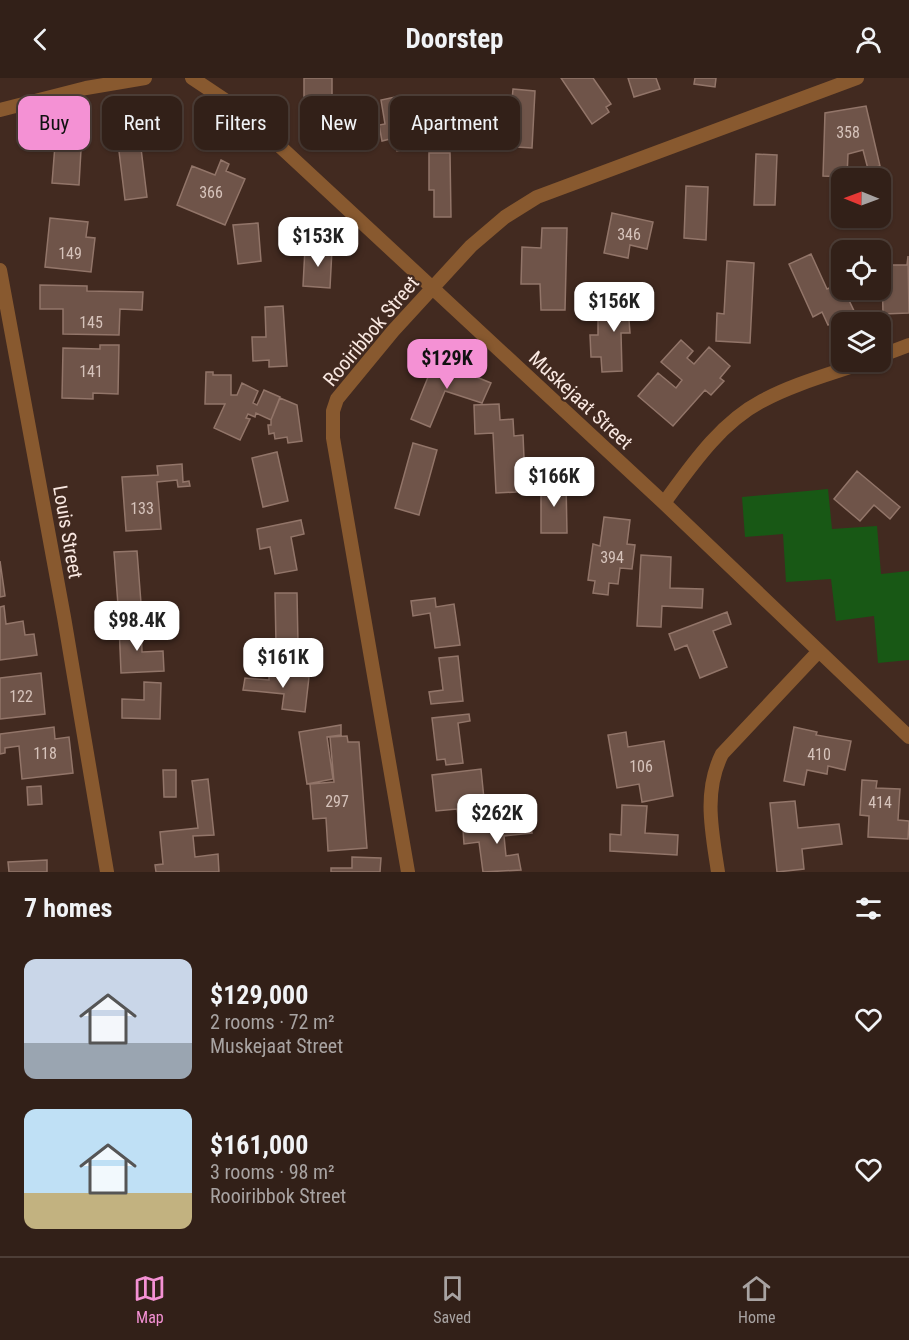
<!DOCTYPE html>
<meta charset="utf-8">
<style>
:root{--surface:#322018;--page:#3a2821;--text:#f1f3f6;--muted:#a8a3a2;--line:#4d3e37;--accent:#f491d4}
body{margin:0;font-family:"Roboto Condensed",sans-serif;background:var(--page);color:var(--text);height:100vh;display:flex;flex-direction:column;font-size:22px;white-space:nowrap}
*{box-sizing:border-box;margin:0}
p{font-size:20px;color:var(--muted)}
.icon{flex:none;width:33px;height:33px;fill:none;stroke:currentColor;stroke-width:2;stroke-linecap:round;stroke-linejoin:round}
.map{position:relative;height:794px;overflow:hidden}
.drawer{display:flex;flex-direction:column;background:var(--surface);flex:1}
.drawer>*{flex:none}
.guide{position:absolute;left:18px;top:18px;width:600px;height:54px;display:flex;gap:12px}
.needle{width:39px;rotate:271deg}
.fabs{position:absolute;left:831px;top:90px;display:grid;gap:12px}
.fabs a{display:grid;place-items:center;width:60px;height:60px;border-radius:12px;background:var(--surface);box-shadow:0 2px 4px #0004,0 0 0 2px var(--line);font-size:30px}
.price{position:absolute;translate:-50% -51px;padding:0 14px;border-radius:12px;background:#fff;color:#222;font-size:20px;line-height:39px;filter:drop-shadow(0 2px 3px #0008)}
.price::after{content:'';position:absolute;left:50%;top:36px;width:18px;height:14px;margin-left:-9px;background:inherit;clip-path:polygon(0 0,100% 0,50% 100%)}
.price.selected{background:var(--accent);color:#111}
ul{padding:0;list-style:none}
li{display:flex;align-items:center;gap:18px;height:150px;padding:0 24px}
li span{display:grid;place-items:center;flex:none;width:168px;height:120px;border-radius:12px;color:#555}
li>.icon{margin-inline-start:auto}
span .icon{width:72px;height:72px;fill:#fffc;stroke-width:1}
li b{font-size:26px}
h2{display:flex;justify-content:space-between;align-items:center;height:72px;padding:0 24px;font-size:26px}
.tag{padding:0 21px;border-radius:12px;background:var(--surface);box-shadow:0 2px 4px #0004,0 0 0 2px var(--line);font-size:21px;line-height:54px}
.tag.selected{background:var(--accent);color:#111}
header{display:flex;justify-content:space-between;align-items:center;height:78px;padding:0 24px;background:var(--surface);font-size:27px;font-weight:700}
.menu{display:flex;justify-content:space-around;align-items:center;height:84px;border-top:2px solid var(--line);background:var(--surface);font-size:16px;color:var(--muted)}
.menu a{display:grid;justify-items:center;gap:3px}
.menu .selected{color:var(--accent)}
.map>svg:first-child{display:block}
</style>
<header><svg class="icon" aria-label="back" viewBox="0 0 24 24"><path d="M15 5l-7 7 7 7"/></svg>Doorstep<svg class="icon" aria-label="person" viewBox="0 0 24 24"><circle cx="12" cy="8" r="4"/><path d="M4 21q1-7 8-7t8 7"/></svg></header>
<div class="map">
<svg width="909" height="794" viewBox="0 0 909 794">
<rect width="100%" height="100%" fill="#422a20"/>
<path fill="#185815" d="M828 411 832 451 877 448 881 496 909 493V582L878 585 874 538 836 543 831 501 786 504 783 456 745 459 742 419Z"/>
<path fill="#6f5449" stroke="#927569" stroke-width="1.5" d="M304 0H332V19H304Z
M561 0H593L611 26 606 29 609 34 592 46Z
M628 0H656L660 11 634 19Z
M695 0H716L715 9 694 6Z
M513 11 535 13 532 70 500 68 502 42 510 43Z
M405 17 408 33 440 26 445 64 397 73 394 60 382 63 379 47 385 46 381 22Z
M866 28 880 88 868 91 863 72 848 76 847 99 823 98 825 35Z
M137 38 147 119 125 122 115 41Z
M55 67 73 68V71L81 72 79 107 52 105Z
M429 75H450L451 139H434V112H429Z
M756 76 777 77 775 127H754Z
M221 82 229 86 226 93 245 101 225 147 177 127 192 88 215 97Z
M686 108 708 109 706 162 684 160Z
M612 135 653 144 647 171 630 167 628 180 604 175Z
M50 140 88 144 86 159 95 160 91 194 45 189Z
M258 145 261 183 238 186 233 147Z
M542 150H567L565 232H541L540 206H521L522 169 541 170Z
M305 170 332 171 330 210 303 208Z
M811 176 827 211 841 205 842 212H844L855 235 828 247 822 234 813 239 789 186Z
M908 178 909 235 883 236 882 187H907Z
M727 183 754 185 750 265 716 263 717 235 724 236Z
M40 207 87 208V213L143 214 142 232 120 231 119 257 63 256V231H40Z
M647 227 648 242H629L630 255H621L622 293 602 294 601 279H591L590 257H598V228Z
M283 228 287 288 269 289V282L253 283 252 259H266L265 229Z
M681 262 693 273 687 280 694 286 709 269 730 288 720 300 724 303 711 317 705 312 673 348 638 318 658 295 676 310 682 302 661 284Z
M100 267H119L118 316 93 315V321L62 320 63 270 100 271Z
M435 282 491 305 482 325 445 313 430 349 411 341Z
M206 294H213V297H231V317H237L242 305 258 313 253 325 257 327 264 312 280 319 271 342 256 335 255 339 248 336 246 340 250 341 240 362 214 350 225 326H205Z
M280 320 297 327 302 363 288 365 287 359 275 361 274 355 269 356 268 347H271V342Z
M499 326 500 342 513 341 514 358 523 357 525 403 515 404 516 414 496 415 493 355 475 356 474 327Z
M413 365 437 372 419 437 395 430Z
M277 374 288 423 263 429 252 380Z
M182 386 183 404 189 403 190 408 178 409 177 402 157 404 161 451 126 453 122 399 158 397 157 388Z
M857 393 900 429 890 441 874 427 860 443 834 421Z
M541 404H566L567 455H541Z
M604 439 630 442 627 466 635 467 632 491 620 490 618 506 609 505 608 517 593 515 595 503 588 502 593 466 600 468Z
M301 442 304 456 291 459 297 492 275 496 270 469 260 471 257 451Z
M137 473 141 525 118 527 114 474Z
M641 477 671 479 670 510 703 511 702 530 662 528 661 549 637 548Z
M0 483 5 518 0 519Z
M275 515H297L298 565 276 566Z
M435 520 436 529 454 526 460 567 435 570 430 535 413 538 411 523Z
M4 528 6 546 23 543 25 557 34 556 37 577 0 582V529Z
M727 534 731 546 713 553 727 589 700 600 687 567 675 572 669 556Z
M141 544 142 574 163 573 164 593 121 595 119 546Z
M458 578 463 623 431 626 429 614 443 612 439 580Z
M41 595 45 636 0 641V600Z
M269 595 309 599 305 634 282 631 284 616 243 612 245 600 269 602Z
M144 604 161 605 160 641 122 640V621L144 622Z
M469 636 470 643 458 645 463 685 446 687 445 681 437 682 432 640Z
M341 647V657L327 659 333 701 307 706 299 654Z
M54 649 55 661 69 659 73 695 22 701 19 668 5 670V675L0 676V656Z
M794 649 817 654 816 657 851 663 845 692 828 688 827 696 807 692 804 707 784 703Z
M626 654 628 669 664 663 673 718 642 724 639 706 617 710 608 657Z
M347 658 348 664H359L367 770 328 773 326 740 313 741 310 706 334 704 330 659Z
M481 691 486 741 459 744 457 731 436 733 432 697Z
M163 692H176V719H164Z
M208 701 214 757 193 758 195 779 218 776 219 794H156L155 787 163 786 160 754 198 750 192 703Z
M862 702 877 703 876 710 900 711 898 742 909 743 908 761 868 759 869 738 860 737Z
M41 708 42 726 28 727 27 709Z
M795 723 798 750 839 746 842 766 802 771 804 791 777 794 770 725Z
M622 727 647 728 645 755 678 757 677 777 610 773V756L621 757Z
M530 743 532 755 504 758 506 778 518 776 521 792 483 794 479 764 464 766 463 752Z
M352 779 381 780 380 794H331V790H352Z
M47 782V794H9L8 784Z"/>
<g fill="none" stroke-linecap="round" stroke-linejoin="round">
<path stroke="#88592f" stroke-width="14" d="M192 0 243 34 664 425 909 659
M0 32 86 10 145 0
M0 192 64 539 107 794
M880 278 909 267
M664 425C691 388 720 345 762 323 793 306 831 296 865 284
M408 794 333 360V333L337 321 393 253 471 168 505 139 537 119 857 0
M718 794C712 754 703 714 722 676L818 574"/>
</g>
<g text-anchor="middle" stroke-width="4.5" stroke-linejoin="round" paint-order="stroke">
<g font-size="16" fill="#d6c3bb">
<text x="848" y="60">358</text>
<text x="211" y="120">366</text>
<text x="629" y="162">346</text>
<text x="70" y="181">149</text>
<text x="91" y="250">145</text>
<text x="91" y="299">141</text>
<text x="142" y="436">133</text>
<text x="612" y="485">394</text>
<text x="21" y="624">122</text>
<text x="45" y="681">118</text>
<text x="819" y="682">410</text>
<text x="641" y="694">106</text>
<text x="337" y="729">297</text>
<text x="880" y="730">414</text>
</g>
<g font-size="20" fill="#f9e8e1" stroke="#422a20">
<text transform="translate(371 253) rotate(-50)" y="7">Rooiribbok Street</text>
<text transform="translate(581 322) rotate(43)" y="7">Muskejaat Street</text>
<text transform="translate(68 454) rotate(80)" y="7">Louis Street</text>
</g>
</g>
</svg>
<div class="fabs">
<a><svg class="needle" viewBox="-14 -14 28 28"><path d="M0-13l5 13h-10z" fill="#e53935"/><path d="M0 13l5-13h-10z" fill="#a8a3a2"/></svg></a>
<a><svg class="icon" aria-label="locate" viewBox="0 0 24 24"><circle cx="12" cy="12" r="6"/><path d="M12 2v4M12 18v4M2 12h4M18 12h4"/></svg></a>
<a><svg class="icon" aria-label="layers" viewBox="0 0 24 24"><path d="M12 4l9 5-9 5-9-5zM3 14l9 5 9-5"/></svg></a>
</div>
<b class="price" style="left:318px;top:190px">$153K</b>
<b class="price" style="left:614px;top:255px">$156K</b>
<b class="price selected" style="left:447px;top:312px">$129K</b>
<b class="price" style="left:554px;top:430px">$166K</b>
<b class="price" style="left:137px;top:574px">$98.4K</b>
<b class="price" style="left:283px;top:611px">$161K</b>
<b class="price" style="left:497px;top:767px">$262K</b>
<div class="guide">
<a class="tag selected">Buy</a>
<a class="tag">Rent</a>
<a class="tag">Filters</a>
<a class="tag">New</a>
<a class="tag">Apartment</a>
</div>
</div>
<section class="drawer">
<h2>7 homes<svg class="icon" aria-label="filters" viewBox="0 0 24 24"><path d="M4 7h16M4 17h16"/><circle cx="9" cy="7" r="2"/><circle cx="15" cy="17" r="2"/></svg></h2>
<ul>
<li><span style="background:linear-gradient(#c9d6e8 70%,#9aa5b1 0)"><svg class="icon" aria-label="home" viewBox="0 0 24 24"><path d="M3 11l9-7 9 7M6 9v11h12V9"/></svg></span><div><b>$129,000</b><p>2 rooms · 72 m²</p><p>Muskejaat Street</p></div><svg class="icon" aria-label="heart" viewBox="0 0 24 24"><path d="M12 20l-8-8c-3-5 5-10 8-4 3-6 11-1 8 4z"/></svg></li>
<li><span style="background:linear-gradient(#bfe0f5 70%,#c2b280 0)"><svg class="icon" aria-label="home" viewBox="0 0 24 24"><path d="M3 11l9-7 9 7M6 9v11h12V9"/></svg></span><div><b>$161,000</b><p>3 rooms · 98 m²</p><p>Rooiribbok Street</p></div><svg class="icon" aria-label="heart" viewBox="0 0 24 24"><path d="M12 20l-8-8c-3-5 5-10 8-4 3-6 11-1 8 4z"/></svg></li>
</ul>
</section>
<nav class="menu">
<a class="selected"><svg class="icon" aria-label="map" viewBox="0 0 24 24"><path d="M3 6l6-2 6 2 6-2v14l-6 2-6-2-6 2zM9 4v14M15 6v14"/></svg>Map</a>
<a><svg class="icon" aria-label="saved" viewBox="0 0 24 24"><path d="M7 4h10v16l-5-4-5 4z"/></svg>Saved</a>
<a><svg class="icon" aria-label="home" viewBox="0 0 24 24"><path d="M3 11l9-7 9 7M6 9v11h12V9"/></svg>Home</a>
</nav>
